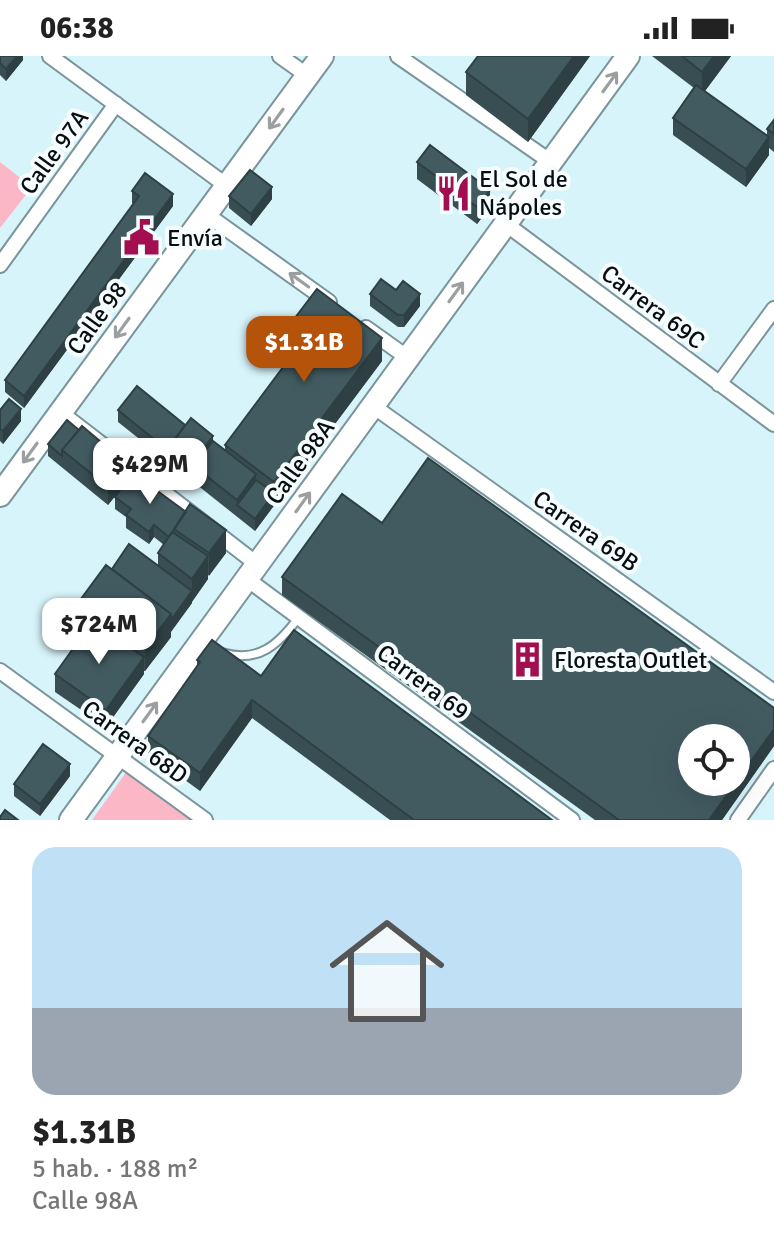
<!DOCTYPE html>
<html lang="es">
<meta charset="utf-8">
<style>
:root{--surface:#fff;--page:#f6f6f6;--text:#222;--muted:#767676;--accent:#b45309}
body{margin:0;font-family:Signika,sans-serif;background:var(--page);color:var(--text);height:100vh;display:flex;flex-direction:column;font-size:30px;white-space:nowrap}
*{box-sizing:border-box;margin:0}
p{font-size:26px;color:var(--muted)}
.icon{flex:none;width:44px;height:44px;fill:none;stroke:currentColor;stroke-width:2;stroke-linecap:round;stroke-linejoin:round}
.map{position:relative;height:764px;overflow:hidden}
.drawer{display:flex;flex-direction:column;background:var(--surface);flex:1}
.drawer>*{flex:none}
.controls{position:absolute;left:678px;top:668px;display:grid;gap:16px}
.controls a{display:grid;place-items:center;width:72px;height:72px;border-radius:50%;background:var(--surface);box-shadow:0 8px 32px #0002;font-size:40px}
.price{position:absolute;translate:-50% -68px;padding:0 18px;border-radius:16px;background:#fff;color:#222;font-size:26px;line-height:52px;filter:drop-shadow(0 2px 4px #0008)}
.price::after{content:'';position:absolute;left:50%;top:48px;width:24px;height:18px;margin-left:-12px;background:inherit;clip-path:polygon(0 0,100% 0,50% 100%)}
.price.selected{background:var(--accent);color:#fff}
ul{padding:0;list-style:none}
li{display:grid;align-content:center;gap:16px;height:424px;padding:0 32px}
li span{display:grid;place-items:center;height:248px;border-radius:24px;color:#555}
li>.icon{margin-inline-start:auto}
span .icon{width:144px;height:144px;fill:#fffc;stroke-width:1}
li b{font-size:34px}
.status{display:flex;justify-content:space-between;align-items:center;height:56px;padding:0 40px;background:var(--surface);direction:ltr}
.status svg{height:22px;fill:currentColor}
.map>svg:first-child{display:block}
</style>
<div class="status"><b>06:38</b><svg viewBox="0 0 49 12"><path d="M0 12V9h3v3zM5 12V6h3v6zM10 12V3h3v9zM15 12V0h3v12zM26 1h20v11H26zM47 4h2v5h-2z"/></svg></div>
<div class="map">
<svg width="774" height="764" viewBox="0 0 774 764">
<rect width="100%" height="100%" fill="#d7f4fb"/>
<path fill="#fcb7c7" d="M0 106 32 131 0 172Z
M127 715 195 764H92Z"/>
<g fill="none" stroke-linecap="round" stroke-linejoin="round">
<defs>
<path id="lane" d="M224 597C259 607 279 588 299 561"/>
<path id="street" d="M50 0 227 130
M280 0 308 20
M398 0 551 106
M206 158 329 246
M506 168 774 368
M0 209 116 48
M366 272 408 302
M719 328 774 253
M373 350 774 636
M60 356 258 509
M247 523 572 764
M0 615 205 764
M738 764 774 713"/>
<path id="secondary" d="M0 439 322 0
M71 764 628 0"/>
</defs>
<use href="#lane" stroke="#7a949b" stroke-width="11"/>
<use href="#street" stroke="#7a949b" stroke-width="18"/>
<use href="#secondary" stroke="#7a949b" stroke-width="26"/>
<use href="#lane" stroke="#fff" stroke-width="7"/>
<use href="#street" stroke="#fff" stroke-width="14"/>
<use href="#secondary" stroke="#fff" stroke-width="22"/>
</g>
<path fill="#394e53" d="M0 0H23V4L6 25 0 19Z
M478 0H590L528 86 466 39V16Z
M652 0H731L705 35 767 80V73L774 64V96L769 92V99L746 131 673 79V62L694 32Z
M417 106 490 151 477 168 417 123Z
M132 135 173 150 24 352 5 336V324L133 148 132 147Z
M229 140 272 143 251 170 229 152Z
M370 238 420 250 404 271H398L370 250Z
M282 279 382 305 255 475 118 366V354L185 369 213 385 225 394V389L287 305 282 302Z
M0 354 21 365 3 388 0 385Z
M67 364 127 425 108 449 48 400V388Z
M115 441 226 497 208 520V523L192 545V547L171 575V581L145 615H144V618L106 671 55 636V618L86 575 78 570V547L112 513 158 510V497L164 489 154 481 149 488 126 472V461L115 453Z
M382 467 774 690 722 764H595L282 539V521Z
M197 604 261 620 552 764H390L252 662 200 735 148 697V680L197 611Z
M70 720 40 760 14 740V728Z"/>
<path fill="#2e4044" d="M17 0H23V4L6 25V13Z
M574 0H590L528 86V63Z
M714 0H731L702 39V16Z
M769 81V99L746 131V113Z
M272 131V143L251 170V158Z
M490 134V151L477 168V151Z
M173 138V150L24 352V340Z
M420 238V250L404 271V259Z
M382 282V305L255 475V463L274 437V426Z
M21 353V365L3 388V375Z
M213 380V403L194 410V405Z
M127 408V425L108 449V431Z
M256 418V436L237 449V444Z
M154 469V481L149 488V476Z
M226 474V497L209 520V497Z
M208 500V523L192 546V523Z
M192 535V547L171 576V564Z
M171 558V581L145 615V592Z
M144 601V618L106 671V654Z
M252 644V662L200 735V717Z
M774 673V690L722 764H709Z
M70 708V720L40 760V748Z"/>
<path fill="#425b61" stroke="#2e4044" stroke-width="2" fill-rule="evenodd" d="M0 0H17L6 13 0 7Z
M478 0H574L528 63 466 16Z
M682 0H714L702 16Z
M696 29 769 81 746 113 673 62Z
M774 64V78L767 73Z
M430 89 490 134 477 151 417 106Z
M250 114 272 131 251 158 229 140Z
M145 117 173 138 24 340 5 324 139 140 132 135Z
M381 223 396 234 403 225 420 238 404 259H398L370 238Z
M317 233 382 282 274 426 225 389 298 291 282 279Z
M137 330 185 369 172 387V398L118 354Z
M9 343 21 353 3 375 0 373V354Z
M191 362 213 380 194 405 172 387Z
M67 364 79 374 62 394V400L48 388Z
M82 370 127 408 108 431 62 394Z
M213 385 256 418 237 444 194 410Z
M428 402 774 652V673L709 764H619L282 521 342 438 382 467ZM692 682H736V726H692Z
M133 417 186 456 169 481 154 469 149 476 126 459 131 453 115 441Z
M256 424 274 437 255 463 237 449Z
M190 448 226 474 209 497 174 473Z
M172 476 208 500 192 523 158 497Z
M129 488 192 535 171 564V558L112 513Z
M106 509 171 558 145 592 78 547Z
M92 566 144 601 106 654 55 618Z
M294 574 552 764H414L252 644 200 717 148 680 200 606 197 604 212 584 261 620Z
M43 688 70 708 40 748 14 728Z
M5 754 18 764H0V761Z"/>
<defs><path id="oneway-shaft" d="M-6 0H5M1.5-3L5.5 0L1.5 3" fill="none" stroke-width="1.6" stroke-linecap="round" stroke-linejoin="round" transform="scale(2)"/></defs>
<g stroke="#9b9fa0">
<use href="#oneway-shaft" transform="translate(610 26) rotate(-54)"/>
<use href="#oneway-shaft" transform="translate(276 63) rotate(126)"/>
<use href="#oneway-shaft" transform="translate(299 224) rotate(-144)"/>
<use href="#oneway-shaft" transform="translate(456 236) rotate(-54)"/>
<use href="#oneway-shaft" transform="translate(122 272) rotate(126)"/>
<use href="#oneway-shaft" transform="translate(30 397) rotate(126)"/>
<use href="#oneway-shaft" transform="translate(303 446) rotate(-54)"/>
<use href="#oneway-shaft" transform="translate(150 656) rotate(-54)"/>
</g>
<defs>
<symbol id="restaurant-bare" viewBox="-9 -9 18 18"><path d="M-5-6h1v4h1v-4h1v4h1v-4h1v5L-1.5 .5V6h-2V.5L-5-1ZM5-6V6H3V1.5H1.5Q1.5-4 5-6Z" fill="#a20e4f" stroke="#f7fdfe" stroke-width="2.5" paint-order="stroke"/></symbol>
<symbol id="civic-bare" viewBox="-9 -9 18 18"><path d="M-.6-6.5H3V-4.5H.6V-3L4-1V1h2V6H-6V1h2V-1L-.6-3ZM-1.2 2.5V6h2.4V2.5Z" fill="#a20e4f" stroke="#f7fdfe" stroke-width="2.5" paint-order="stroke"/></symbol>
<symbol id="building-bare" viewBox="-9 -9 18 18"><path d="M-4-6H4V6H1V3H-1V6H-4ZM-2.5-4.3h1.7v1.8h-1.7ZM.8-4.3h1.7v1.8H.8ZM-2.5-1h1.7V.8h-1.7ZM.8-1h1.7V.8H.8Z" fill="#a20e4f" stroke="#f7fdfe" stroke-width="2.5" paint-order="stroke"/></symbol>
</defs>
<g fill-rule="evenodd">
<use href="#restaurant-bare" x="428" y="112" width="51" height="51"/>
<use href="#civic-bare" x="116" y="156" width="51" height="51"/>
<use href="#building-bare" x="502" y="578" width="51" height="51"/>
</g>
<g text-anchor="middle" stroke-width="8" stroke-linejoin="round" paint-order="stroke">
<g font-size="24" fill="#050e11" stroke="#f7fdfe">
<text transform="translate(54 96) rotate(-54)" y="8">Calle 97A</text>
<text transform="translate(653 251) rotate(37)" y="8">Carrera 69C</text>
<text transform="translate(97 262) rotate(-54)" y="8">Calle 98</text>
<text transform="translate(300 406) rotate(-54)" y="8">Calle 98A</text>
<text transform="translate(586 475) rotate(35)" y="8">Carrera 69B</text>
<text transform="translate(423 626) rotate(37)" y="8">Carrera 69</text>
<text transform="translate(135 686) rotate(36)" y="8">Carrera 68D</text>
</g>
<g font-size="24" fill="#050e11" stroke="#f7fdfe" text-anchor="start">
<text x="479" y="131">El Sol de<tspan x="479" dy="28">Nápoles</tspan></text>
<text x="167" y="190">Envía</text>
<text x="554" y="612">Floresta Outlet</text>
</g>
</g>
</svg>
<div class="controls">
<a><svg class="icon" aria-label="locate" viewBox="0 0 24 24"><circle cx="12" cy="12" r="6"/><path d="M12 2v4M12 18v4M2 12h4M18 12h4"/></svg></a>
</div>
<b class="price selected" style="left:304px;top:328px">$1.31B</b>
<b class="price" style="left:150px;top:450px">$429M</b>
<b class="price" style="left:99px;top:610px">$724M</b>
</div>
<section class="drawer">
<ul>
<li><span style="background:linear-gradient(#bfe0f5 65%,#9aa5b1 0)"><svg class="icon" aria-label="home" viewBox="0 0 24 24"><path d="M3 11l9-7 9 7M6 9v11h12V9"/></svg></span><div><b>$1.31B</b><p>5 hab. · 188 m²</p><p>Calle 98A</p></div></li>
</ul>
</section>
